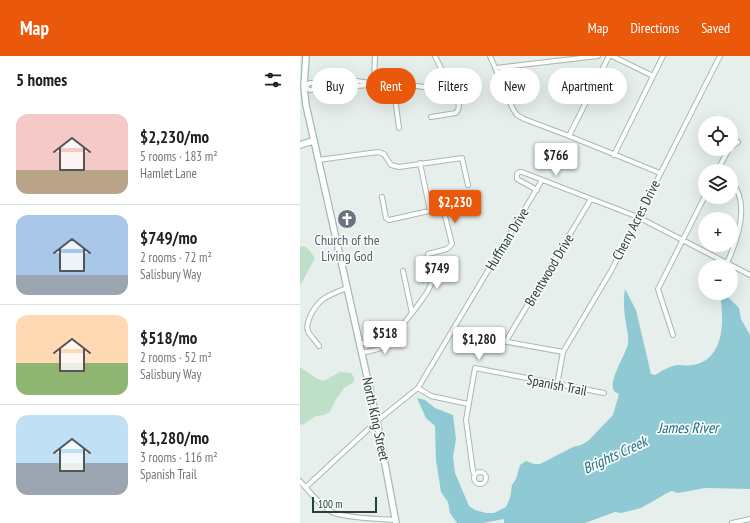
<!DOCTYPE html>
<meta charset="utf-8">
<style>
:root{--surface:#fff;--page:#f2f2f2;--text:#202124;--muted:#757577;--line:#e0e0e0;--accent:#ea580c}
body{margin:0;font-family:"PT Sans Narrow",sans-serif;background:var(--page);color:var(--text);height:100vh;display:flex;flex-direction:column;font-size:15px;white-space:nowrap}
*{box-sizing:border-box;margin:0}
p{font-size:13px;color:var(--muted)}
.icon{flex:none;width:22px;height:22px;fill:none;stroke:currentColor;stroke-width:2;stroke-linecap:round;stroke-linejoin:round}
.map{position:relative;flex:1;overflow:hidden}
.drawer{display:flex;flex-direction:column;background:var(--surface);width:300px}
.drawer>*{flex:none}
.guide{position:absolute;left:12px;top:12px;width:378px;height:36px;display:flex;gap:8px}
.tools{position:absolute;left:398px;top:60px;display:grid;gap:8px}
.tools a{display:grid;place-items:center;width:40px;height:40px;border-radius:50%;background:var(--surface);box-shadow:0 4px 16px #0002;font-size:20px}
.scale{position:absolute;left:12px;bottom:10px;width:65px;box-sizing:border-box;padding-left:4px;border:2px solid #24423a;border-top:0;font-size:11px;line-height:14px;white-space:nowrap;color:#24423a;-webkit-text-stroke:3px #f7fbf9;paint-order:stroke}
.price{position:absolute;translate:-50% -34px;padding:0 9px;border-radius:4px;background:#fff;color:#222;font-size:13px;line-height:26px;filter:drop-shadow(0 1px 2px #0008)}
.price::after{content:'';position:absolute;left:50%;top:24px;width:12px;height:9px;margin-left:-6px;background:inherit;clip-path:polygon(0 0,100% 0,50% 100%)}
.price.selected{background:var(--accent);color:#fff}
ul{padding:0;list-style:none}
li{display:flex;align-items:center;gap:12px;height:100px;padding:0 16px}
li+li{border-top:1px solid var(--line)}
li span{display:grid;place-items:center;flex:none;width:112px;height:80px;border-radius:12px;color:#555}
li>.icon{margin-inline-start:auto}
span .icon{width:48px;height:48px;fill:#fffc;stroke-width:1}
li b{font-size:17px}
h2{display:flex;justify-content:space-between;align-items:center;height:48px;padding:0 16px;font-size:17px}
.tag{padding:0 14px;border-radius:18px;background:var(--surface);box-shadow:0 4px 16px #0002;font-size:14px;line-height:36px}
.tag.selected{background:var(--accent);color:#fff}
header{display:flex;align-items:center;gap:24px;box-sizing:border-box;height:56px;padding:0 20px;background:var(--accent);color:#fff}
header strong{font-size:19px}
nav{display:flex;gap:22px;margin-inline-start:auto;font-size:14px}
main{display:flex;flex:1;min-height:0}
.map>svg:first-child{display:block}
</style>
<header>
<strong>Map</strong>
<nav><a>Map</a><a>Directions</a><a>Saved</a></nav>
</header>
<main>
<section class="drawer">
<h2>5 homes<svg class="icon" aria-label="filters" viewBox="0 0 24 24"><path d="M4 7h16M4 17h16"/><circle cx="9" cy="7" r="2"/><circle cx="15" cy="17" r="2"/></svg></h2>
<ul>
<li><span style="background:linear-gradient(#f6c9c9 70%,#b9a48a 0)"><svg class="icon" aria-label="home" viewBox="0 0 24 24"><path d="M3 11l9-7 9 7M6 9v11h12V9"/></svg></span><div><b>$2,230/mo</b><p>5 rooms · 183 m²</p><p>Hamlet Lane</p></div></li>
<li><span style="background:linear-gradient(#a9c7e8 75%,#9aa5b1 0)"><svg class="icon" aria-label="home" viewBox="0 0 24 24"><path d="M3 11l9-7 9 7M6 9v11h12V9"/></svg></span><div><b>$749/mo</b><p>2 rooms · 72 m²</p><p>Salisbury Way</p></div></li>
<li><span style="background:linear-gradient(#ffd9b3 60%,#8fb573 0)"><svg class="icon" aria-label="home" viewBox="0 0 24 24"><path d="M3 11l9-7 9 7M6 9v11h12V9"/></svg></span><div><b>$518/mo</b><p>2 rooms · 52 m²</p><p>Salisbury Way</p></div></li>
<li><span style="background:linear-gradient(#bfe0f5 60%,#9aa5b1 0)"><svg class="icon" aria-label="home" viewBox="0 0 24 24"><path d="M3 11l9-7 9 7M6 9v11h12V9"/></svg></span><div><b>$1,280/mo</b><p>3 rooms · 116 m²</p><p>Spanish Trail</p></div></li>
</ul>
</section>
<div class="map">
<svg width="450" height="467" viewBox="0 0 450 467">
<rect width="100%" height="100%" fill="#e6efeb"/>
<path fill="#bfe0c8" d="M4 190 9 194 15 202 0 230V191Z
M0 311 16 322 24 325 40 316 51 317 54 321V326L44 332 35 345 30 356 24 359 16 360 4 368 0 369Z"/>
<path fill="#8ec9d4" d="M325 233 336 254 351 318 355 319C362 315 369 310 378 309 383 309 388 310 393 309 423 304 424 268 421 245L427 240 439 252 441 263 450 279V433L405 432 378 437 372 435 367 437 341 452 321 457 315 456 285 467H204V463L183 467H157L150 457 148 446 141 436 136 404 135 370 126 362 117 342 125 344 135 352 153 359 156 383 153 401 155 417 169 450 175 454 186 457H194L206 451 210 442 212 429 216 423 220 409 226 405 234 408H240L273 391 281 389 288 385 313 359 319 338C316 337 313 335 313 332 310 323 325 299 328 288 329 281 327 275 326 267 324 256 323 245 325 233Z"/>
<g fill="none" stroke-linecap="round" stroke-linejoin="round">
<defs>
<path id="minor" d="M190 0 213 53 217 59 224 63 269 80 360 117
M312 0 353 20
M196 12 298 0
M93 27 99 72
M74 28 75 0
M4 31 10 34 93 27 124 31 147 22
M4 31 10 27 57 25 70 27
M131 61 156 57 158 54 159 49 135 0
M269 80 309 0
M431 91 438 86
M314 99 363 0
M18 104 78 96 84 98 91 109 99 111 162 102 168 129
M120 107 130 155
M417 115 429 93
M237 134 217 123V118L219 116H222L338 161 450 219
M82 141 86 162 89 164 151 150
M427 207C439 181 450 146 431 125
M103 215 112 257
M152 276 263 296
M373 279 358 233 405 140
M206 285 291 143
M59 288 95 278
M19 290C16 285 10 280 8 275 6 270 8 267 9 263 17 243 28 239 47 232
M61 297C68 295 77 295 82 291 92 283 128 239 131 228 133 218 125 208 128 198L147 193 152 188 143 152
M257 329 263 296 311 215 420 0
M118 332 131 340 168 348
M174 422a6 6 0 1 1 12 0a6 6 0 1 1-12 0Z
M175 419 173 415 166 364 175 312 304 337
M0 425C9 435 22 452 34 457 47 462 80 463 96 464
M6 431 77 365 118 332 242 124
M432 467 450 463"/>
<path id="secondary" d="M6 0 4 31 6 49 77 365 96 467
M0 89 13 85"/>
</defs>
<use href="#minor" stroke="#a8b8b2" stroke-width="6"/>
<use href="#secondary" stroke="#a4bbb3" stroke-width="8"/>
<use href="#minor" stroke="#fff" stroke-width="4"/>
<use href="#secondary" stroke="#fff" stroke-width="5.5"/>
</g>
<defs>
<symbol id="church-disc" viewBox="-11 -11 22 22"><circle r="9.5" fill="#6b7280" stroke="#f7fbf9"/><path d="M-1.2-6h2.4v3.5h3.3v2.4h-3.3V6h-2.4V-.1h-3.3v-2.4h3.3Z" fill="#fff"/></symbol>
</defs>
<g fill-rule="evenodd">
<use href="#church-disc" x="36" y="152" width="22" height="22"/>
</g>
<g text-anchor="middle" stroke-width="3.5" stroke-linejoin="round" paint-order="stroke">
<g font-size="14" fill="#24423a" stroke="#f7fbf9">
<text transform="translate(336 164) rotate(-63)" y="5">Cherry Acres Drive</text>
<text transform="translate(207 183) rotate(-59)" y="5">Huffman Drive</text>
<text transform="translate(249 214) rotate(-59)" y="5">Brentwood Drive</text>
<text transform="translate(257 329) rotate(11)" y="5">Spanish Trail</text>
<text transform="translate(76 363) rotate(78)" y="5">North King Street</text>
</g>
<g font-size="14" fill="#5b616d" stroke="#f7fbf9">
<text x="47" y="189">Church of the<tspan x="47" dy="16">Living God</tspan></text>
</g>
<g font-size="15" font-style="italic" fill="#1c6f80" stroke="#f7fbf9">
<text x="388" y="377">James River</text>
<text transform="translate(315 399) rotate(-25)" y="5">Brights Creek</text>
</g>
</g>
</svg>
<div class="tools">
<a><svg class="icon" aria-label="locate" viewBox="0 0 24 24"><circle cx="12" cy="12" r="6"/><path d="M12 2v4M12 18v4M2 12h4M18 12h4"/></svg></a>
<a><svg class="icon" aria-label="layers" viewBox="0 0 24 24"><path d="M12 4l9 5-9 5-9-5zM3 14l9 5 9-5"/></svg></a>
<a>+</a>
<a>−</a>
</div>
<div class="scale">100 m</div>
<b class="price" style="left:256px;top:121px">$766</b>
<b class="price selected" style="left:155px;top:168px">$2,230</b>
<b class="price" style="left:137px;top:234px">$749</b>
<b class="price" style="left:85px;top:299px">$518</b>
<b class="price" style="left:179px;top:305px">$1,280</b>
<div class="guide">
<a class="tag">Buy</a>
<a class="tag selected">Rent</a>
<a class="tag">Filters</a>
<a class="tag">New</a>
<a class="tag">Apartment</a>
</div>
</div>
</main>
